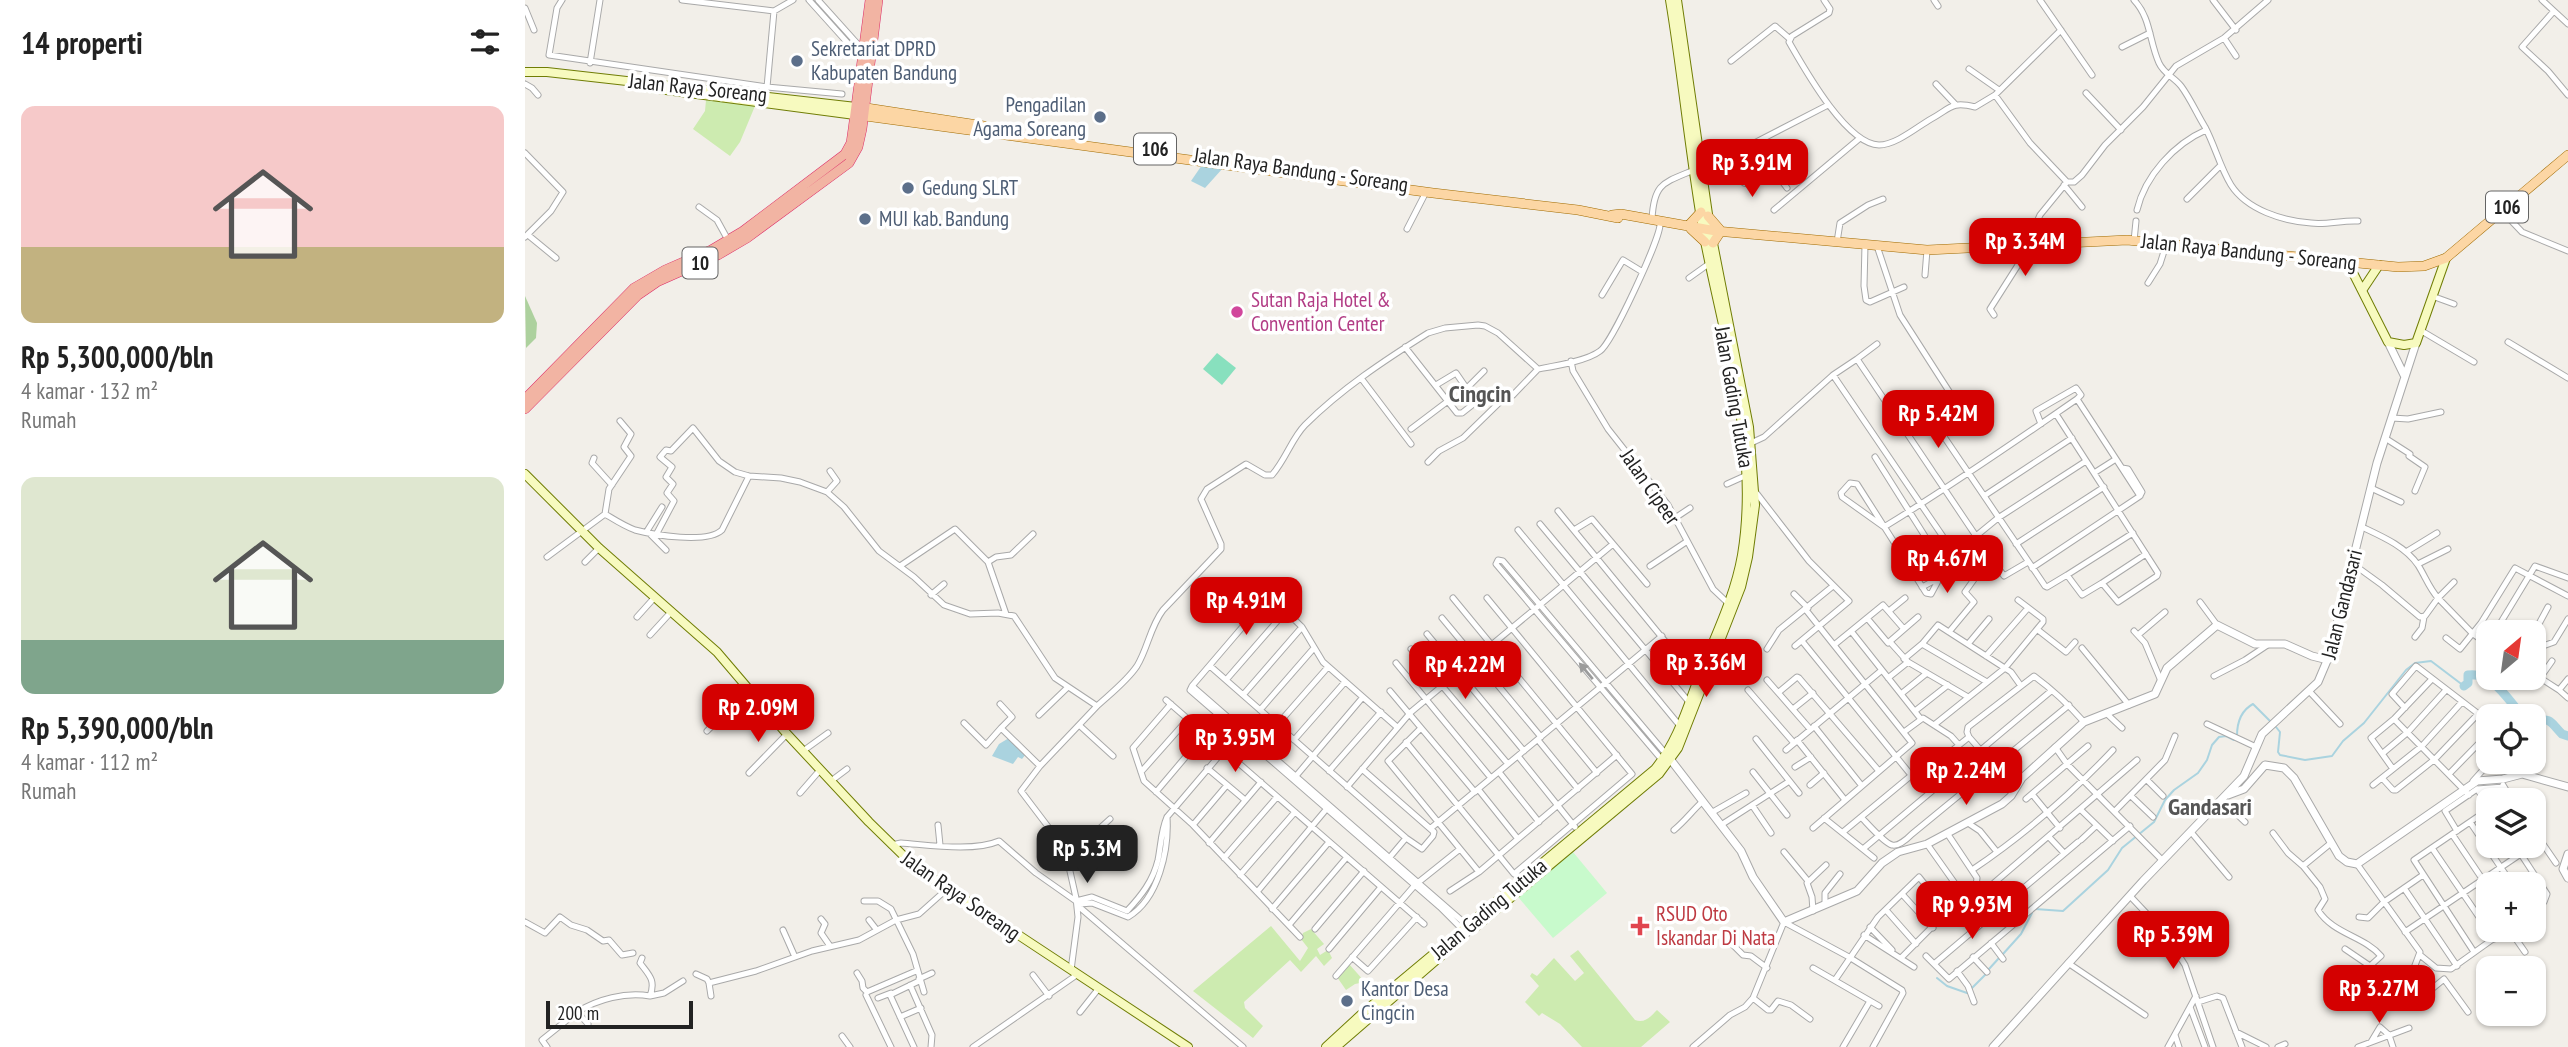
<!DOCTYPE html>
<html lang="id">
<meta charset="utf-8">
<style>
:root{--surface:#fff;--page:#f2f2f2;--text:#222;--muted:#767676;--accent:#d40000}
body{margin:0;font-family:"PT Sans Narrow",sans-serif;background:var(--page);color:var(--text);height:100vh;display:flex;flex-direction:column;font-size:26px;white-space:nowrap}
*{box-sizing:border-box;margin:0}
p{font-size:23px;color:var(--muted)}
.icon{flex:none;width:38px;height:38px;fill:none;stroke:currentColor;stroke-width:2;stroke-linecap:round;stroke-linejoin:round}
.map{position:relative;flex:1;overflow:hidden}
.details{display:flex;flex-direction:column;background:var(--surface);width:525px}
.details>*{flex:none}
.needle{width:46px;rotate:29deg}
.fabs{position:absolute;left:1951px;top:620px;display:grid;gap:14px}
.fabs a{display:grid;place-items:center;width:70px;height:70px;border-radius:14px;background:var(--surface);box-shadow:0 2px 5px #0004;font-size:35px}
.scale{position:absolute;left:21px;bottom:18px;width:147px;box-sizing:border-box;padding-left:7px;border:4px solid #222;border-top:0;font-size:19px;line-height:24px;white-space:nowrap;color:#222;-webkit-text-stroke:5px #fff;paint-order:stroke}
.price{position:absolute;translate:-50% -60px;padding:0 16px;border-radius:14px;background:var(--accent);color:#fff;font-size:23px;line-height:46px;filter:drop-shadow(0 2px 4px #0008)}
.price::after{content:'';position:absolute;left:50%;top:42px;width:21px;height:16px;margin-left:-10px;background:inherit;clip-path:polygon(0 0,100% 0,50% 100%)}
.price.current{background:#222;color:#fff}
ul{padding:0;list-style:none}
li{display:grid;align-content:center;gap:14px;height:371px;padding:0 21px}
li span{display:grid;place-items:center;height:217px;border-radius:14px;color:#555}
li>.icon{margin-inline-start:auto}
span .icon{width:126px;height:126px;fill:#fffc;stroke-width:1}
li b{font-size:30px}
h2{display:flex;justify-content:space-between;align-items:center;height:84px;padding:0 21px;font-size:30px}
main{display:flex;flex:1;min-height:0}
.map>svg:first-child{display:block}
</style>
<main>
<section class="details">
<h2>14 properti<svg class="icon" aria-label="filters" viewBox="0 0 24 24"><path d="M4 7h16M4 17h16"/><circle cx="9" cy="7" r="2"/><circle cx="15" cy="17" r="2"/></svg></h2>
<ul>
<li><span style="background:linear-gradient(#f6c9c9 65%,#c2b280 0)"><svg class="icon" aria-label="home" viewBox="0 0 24 24"><path d="M3 11l9-7 9 7M6 9v11h12V9"/></svg></span><div><b>Rp 5,300,000/bln</b><p>4 kamar · 132 m²</p><p>Rumah</p></div></li>
<li><span style="background:linear-gradient(#dfe7d0 75%,#7fa58c 0)"><svg class="icon" aria-label="home" viewBox="0 0 24 24"><path d="M3 11l9-7 9 7M6 9v11h12V9"/></svg></span><div><b>Rp 5,390,000/bln</b><p>4 kamar · 112 m²</p><p>Rumah</p></div></li>
</ul>
</section>
<div class="map">
<svg width="2043" height="1047" viewBox="0 0 2043 1047">
<rect width="100%" height="100%" fill="#f2efe9"/>
<path fill="#cdebb0" d="M181 100 230 106 215 142 205 156 168 129 180 111Z
M746 926 775 961 783 948 776 939 778 933 786 929 799 944 792 949 795 955 803 950 807 958 799 966 791 956 776 972 765 960 719 1002 720 1008 738 1026 728 1038 668 991Z
M1053 950 1110 1020C1120 1024 1126 1016 1132 1010L1145 1022 1116 1047H1057L1035 1024 1017 1013 1014 1016 1000 1002 1014 986 1005 976 1007 973 1012 976 1029 958 1050 981 1059 973 1045 956Z
M824 964 840 982 830 984 821 990 812 977Z"/>
<path fill="#add19e" d="M0 296 12 323 11 338 1 348Z"/>
<path fill="#c8facc" d="M1048 852 1082 893 1028 938 993 897Z"/>
<path fill="#88e0be" d="M692 353 711 368 697 385 678 369Z"/>
<path fill="#aad3df" d="M677 165 698 168 680 188 666 181Z
M484 738 501 754 497 759 493 757 488 764 467 756 474 744Z"/>
<g fill="none" stroke-linecap="round" stroke-linejoin="round">
<path stroke="#aad3df" stroke-width="2" d="M1751 727 1755 732 1753 752 1755 755 1780 760 1807 756 1818 741 1839 723 1881 670 1890 663 1906 661 1939 686
M1712 736C1712 723 1715 711 1728 704L1747 723
M1510 909 1538 911 1583 870 1597 848 1629 822 1640 800 1649 790 1673 773 1682 760 1687 745 1694 737 1701 736 1709 740
M1478 954 1496 934 1507 913
M1464 969 1474 958
M1412 978 1422 986 1442 993 1461 974"/>
<path stroke="#aad3df" stroke-width="9" d="M1939 686 1943 683V675C1968 671 1983 701 1998 716
M2009 719C2028 719 2025 722 2037 734L2043 736"/>
<defs>
<path id="minor" d="M37 0 32 8 24 55 242 87
M157 0 249 11 268 0
M284 0 338 60
M293 0 338 50
M1299 0 1305 9 1304 13 1267 36 1264 42C1279 68 1321 144 1354 145 1371 145 1392 127 1406 119 1426 108 1426 101 1450 107L1470 95 1505 143 1542 182 1515 215 1502 244
M1409 0 1413 6
M1515 0 1567 75
M1609 0C1626 18 1624 41 1634 63 1639 74 1649 77 1656 86 1665 98 1672 114 1680 127 1690 146 1695 167 1706 185 1722 210 1758 221 1786 223 1802 225 1817 220 1833 221
M1688 0 1711 30
M2017 0 2029 11
M0 8 9 30
M249 11 242 87 317 94
M2043 24 2029 11 1997 47 2023 71 2043 95
M1699 38 1711 56
M1597 47 1625 33
M1206 61 1250 26 1265 39
M65 63 75 0
M1444 69 1474 90
M0 84 7 88 13 95
M1411 84 1430 104
M1561 93 1596 130
M1470 95 1536 30
M0 153 38 192 26 211 0 237
M1202 157 1219 183 1227 185 1264 156 1278 171
M1175 167 1202 157 1303 105
M1248 169 1262 188
M1542 182H1549L1557 175 1580 145 1618 107 1651 66 1699 38 1743 0
M1539 185 1557 207
M1662 199 1695 166
M174 207 192 220 203 240
M1249 210 1335 138
M1612 210C1620 176 1649 144 1681 130
M1977 211 1997 232 2043 251
M1127 219C1129 183 1138 183 1169 170
M882 229 901 192
M3 235 31 258
M1609 241 1611 221
M1312 242 1315 223 1343 205 1358 199
M1340 245 1339 286 1341 300 1345 302 1379 287
M1352 246 1375 315 1427 396
M1400 275 1402 250
M1164 278 1185 263
M1623 283 1635 264 1641 245
M1077 295 1098 260 1116 271
M1907 296 1929 304
M1469 315 1465 309 1493 265 1491 246
M1895 330 1949 362
M1983 342 2043 378
M880 347 932 413H937L951 402 931 373 911 385
M1332 359 1352 344
M1046 361 1048 371 1083 429 1143 505 1188 589 1206 606
M836 378 886 444
M942 388 959 371
M1531 414 1569 473 1591 459 1552 399
M1867 418 1883 419 1916 412
M886 429 923 401
M1381 432 1401 417 1407 419 1520 586 1522 587 1542 575 1557 595 1577 583 1593 602 1632 576 1633 573 1569 473
M1860 438 1885 454 1884 456 1900 467 1890 491
M1226 443 1239 437 1308 375 1332 359 1451 536 1434 549 1425 547 1308 375
M1350 457 1420 568 1406 594 1401 593C1378 556 1355 520 1332 484L1325 483 1316 493 1317 497 1359 527C1425 487 1488 443 1552 399L1556 395 1551 388 1511 411 1516 424
M69 458 67 463 87 485
M903 462 914 451 938 438 976 401 988 395 1013 369
M1597 468 1603 469 1617 492 1615 496
M1202 484 1222 475
M1846 488 1876 502
M1229 490 1284 561 1324 601 1270 646
M302 492 312 481 305 471
M1459 496 1547 438
M137 507 122 531 141 550
M1033 511 1172 680
M80 514 84 489 106 456 99 447 106 434 95 421
M1150 518 1165 508
M1015 524 1164 702
M1837 527C1856 536 1880 546 1893 565 1900 576 1904 588 1913 598L1929 582
M993 530 1155 726
M1049 530 1067 519 1122 584
M132 533 149 501 142 493 148 484 141 477 147 467 135 457 141 450 146 451 168 428 194 461 210 472 224 476 256 478 275 482 302 492 319 507 354 551 389 577 419 605 445 614 473 613 489 616 530 678 572 706 515 766 496 791 540 849 551 898 553 917 546 970
M1444 542 1457 554 1463 556
M1491 544 1579 487
M1881 552 1912 533
M22 557 80 514C90 520 99 526 110 530 129 535 182 544 197 530L224 476
M60 562 74 548
M1503 562 1479 576 1451 536 1473 518 1561 461
M1828 564 1857 585 1895 617 1900 616 1913 598 1948 634 1964 645
M1893 564 1923 549
M375 566 430 529 463 562
M1125 566 1161 542
M1507 568 1615 496 1591 459
M1542 575 1608 533
M1577 583 1621 554
M1397 587 1416 577
M1269 594 1283 608
M406 595 419 584
M928 598 1072 773
M962 598 1107 774 989 874
M1675 602 1692 625
M1281 610 1387 743 1288 828
M1364 611 1380 598
M481 614 463 562 471 557 486 555 508 534
M112 617 130 597
M917 618 1016 737
M1342 618 1363 643 1393 617
M777 627 798 662 872 727
M1513 630 1541 652 1550 642
M1326 631 1395 718
M1609 631 1620 643 1636 681
M1424 632 1449 602 1440 592 1450 578V575L1434 562
M1970 632 2010 566 2043 578
M2009 633 2023 607
M902 634 999 751
M125 635 147 611
M1613 635 1640 612
M2009 635 2014 643 2009 651
M1890 637 1897 628 1899 617
M1921 638 1935 649 1956 623 1990 568 2043 596
M1277 641 1386 775
M1365 642 1383 662 1443 697
M1397 644 1462 682
M1443 644 1464 619
M2014 644 2018 646 2029 642 2043 619
M1309 645 1358 605 1379 629
M1557 648 1604 705
M886 649 983 764
M1242 649 1254 630 1308 586
M1461 656 1503 608
M1379 659 1397 644 1413 625 1486 672 1496 686
M871 663 966 778
M685 666 881 838 897 849 908 836 909 832 837 769
M2009 674 2034 690 2043 679
M1689 676 1720 660 1744 644
M1363 678 1383 662
M2015 678 2027 661
M701 680 761 611
M1242 680 1285 729
M667 686 665 690 915 907 942 934
M667 686 944 927
M667 686 744 596
M1223 690 1269 743
M2034 690 2043 698
M865 691 950 792
M1784 691 1815 724
M1254 692 1272 677 1274 678 1354 771
M1376 694 1402 673
M718 695 777 627 736 587
M641 700 899 924
M475 704 487 717 476 728 515 766
M646 704 608 748 619 781 668 825 775 937
M572 706C585 694 602 681 612 666 623 648 625 627 638 610L696 549V544L676 499 682 489 721 464 740 475H747C761 459 767 438 780 425 816 389 860 360 903 333L920 328 953 325 960 326 973 333 1013 369C1030 366 1062 361 1075 351 1087 343 1134 241 1135 225
M1880 708 1867 694 1891 666 1964 722
M1268 709 1288 693
M735 710 789 648
M1390 711 1423 685
M1581 713 1597 728
M514 715 542 688
M1869 719 1944 795
M439 723 461 745 476 728
M1682 724 1731 747
M554 725 588 756
M752 725 803 667
M1409 725 1480 668 1518 622V619L1493 600
M1289 726 1337 786
M896 728 863 761 954 872
M182 731 224 689
M1379 732 1398 718 1426 736 1434 745
M1231 739 1274 793
M769 740 820 682
M1013 740 1053 789
M1272 740 1320 800
M881 742 989 874
M1530 747 1542 764 1638 861
M1261 750 1357 670
M278 751 303 733
M1858 753 1883 732 1921 690
M993 756 1050 827
M1137 760 971 564 973 560 978 561 1141 754
M1270 767 1286 757
M682 768 720 800
M1868 769 1846 738 1869 719 1907 679
M804 771 856 712
M616 772 663 719
M974 772 1014 822
M1228 772 1262 815
M224 773 262 734
M1925 773 1964 733
M771 776 838 697
M1496 778 1487 781 1480 778 1444 737 1442 732 1443 727 1509 676C1528 690 1543 704 1559 722
M1857 778 1868 790H1871L1910 759 1953 714
M1622 780 1638 796
M306 781 322 769
M1948 781 1966 761
M1285 785 1299 773
M1848 785 1897 746 1937 702
M1978 785 1987 800
M822 787 886 712 1088 544
M953 789 993 839
M1952 789 1964 806
M631 792 680 734
M275 793 295 770
M1507 794 1535 828
M1606 796 1628 817
M1501 799 1563 746
M1697 800 1720 822
M1227 805 1246 833
M1556 810 1588 841
M1590 811 1640 760 1650 736
M1186 813 1221 793
M1336 817C1342 823 1359 843 1367 845 1373 847 1383 838 1387 834L1544 705
M1299 818 1349 858
M1945 822 1987 884
M1443 823 1455 831 1472 852
M413 825 415 845
M668 825 702 785
M1196 825 1263 782
M906 828 1137 636
M1149 830C1160 821 1167 811 1178 801
M1932 831 1920 811 1952 789 1979 787
M2009 831 2031 863
M1318 832 1400 764 1423 754 1444 737
M1666 832 1704 877
M1748 833 1763 853 1778 866
M1927 834 1964 889
M1524 837 1539 853
M1556 840 1571 826
M684 843 736 782
M1806 843 1778 866 1795 887 1800 899 1793 910C1808 934 1839 936 1856 956L1845 966 1820 949
M1402 844 1436 892 1443 895 1451 886 1452 878 1422 833
M366 845 376 843C404 845 449 852 474 841L511 873 555 904 567 903 603 917C634 899 644 849 642 817
M1990 845 2022 894 2019 902 2009 911
M1907 848 1969 939
M1338 849 1526 691
M1259 852 1283 881
M865 857 881 838
M542 858 585 819
M699 858 752 797
M1832 864 1895 952 1886 976 1906 988
M1447 870C1496 837 1547 793 1588 750
M715 875 770 812
M1879 888 1932 966
M925 891 954 872 1092 755
M732 892 804 806
M1377 894 1408 928
M1605 896 1639 932 1660 965 1688 1047
M339 901H353L366 909 388 954 399 992
M551 901 567 897 602 911C616 896 628 881 633 860 636 845 636 831 642 817L716 730
M1300 904V893L1315 874
M552 905 718 1047
M747 909 804 842
M1361 910 1391 944
M1288 911 1287 897 1282 883 1301 865
M1834 917 1843 918 1859 902 1898 875
M296 919 300 924 296 933 305 946
M1495 919 1468 888 1469 883 1612 760
M344 920 351 929
M0 922 20 933 35 917 46 925 62 930 78 941 84 940 97 955 108 953
M764 925 822 857
M1345 927 1367 950
M790 929 839 871
M1984 929 2000 952
M258 930 270 957
M1880 932 2009 845
M1339 935 1389 967
M1201 938 1218 955 1226 956 1242 968
M1466 943 1478 959
M804 949 856 887
M1949 952 1889 860 1964 809
M1895 955 1911 968 1926 969 1982 929
M1401 956 1424 979 1605 826
M827 957 843 971 892 917
M1448 957 1462 972
M1543 963 1620 1015
M1409 964 1553 842
M1288 968 1354 1006
M1432 971 1443 986 1449 1002
M332 973 337 981 338 988 342 992 391 971
M171 974 182 979 184 983
M508 975 524 996
M811 976 890 885 935 849
M394 979 407 973
M1310 980 1353 917 1394 877 1422 912 1376 958
M385 985 407 1035 406 1047
M341 995 366 1047
M125 996 139 993 158 981
M186 996 184 983 231 971 287 951 334 940 371 920 394 914 422 889
M1897 997 1919 979 1943 1012
M353 998 366 993
M1228 998 1243 1010H1246L1253 1001 1266 1005 1285 1019
M1864 999 1880 986 1886 974
M1673 1002 1692 996 1698 998 1717 1047
M1665 1007 1680 1047
M52 1012C73 999 100 992 125 996 131 980 124 975 115 963L117 958
M555 1012 574 988
M375 1017 396 1008
M1711 1032 1741 1047
M1650 1035 1654 1047
M317 1036 325 1047
M1846 1042 1855 1027 1864 1035 1868 1047
M22 1047 17 1040 52 1012 63 1024
M389 1047 365 995 394 981
M448 1047 553 974
M1168 1047 1205 1015 1220 1007 1228 998 1259 922 1324 957 1377 990 1378 993 1348 1047
M1318 1047 1345 1001
M1643 1047 1671 996
M1753 1047 1760 1044
M1833 1047 1884 1028"/>
<path id="tertiary" d="M1863 342 1879 375
M1142 755 1216 851 1228 877 1259 922 1332 891 1357 863 1373 852 1402 844 1477 804 1486 796 1497 778 1559 722 1630 694 1642 668 1692 625 1730 644H1760L1787 656 1803 660
M1703 795 1719 789 1740 765 1759 768 1769 778 1814 856 1822 862 1832 864 1952 781 1978 779 1997 774 2043 787
M2043 854 2038 869 2043 878
M1468 1047 1618 881 1719 776 1737 734 1793 682 1804 656 1852 463 1891 343"/>
<path id="secondary" d="M0 72H22L331 107
M111 86 330 115
M1823 263 1863 342 1879 345 1891 343 1921 258
M1838 289 1854 265
M0 474 74 548 192 652 262 734 344 822 389 866 663 1047
M947 930 1134 774 1153 748 1216 587 1223 557 1230 505 1224 427 1185 228 1152 0
M801 1047 840 1011 1130 769C1154 740 1163 704 1177 669 1192 632 1210 595 1217 555 1235 447 1199 341 1179 236 1165 158 1158 78 1145 0
M811 1047 916 956"/>
<path id="primary" d="M335 107 459 126
M333 115 908 193 1053 210 1093 218
M1087 215 1096 214 1191 231 1402 250 1602 240 1873 267 1899 266 1921 258 2043 155
M1183 216 1196 231 1188 243
M1164 225 1176 212
M1166 229 1180 242"/>
<path id="trunk" d="M0 399 109 288 140 270 186 250 218 231 320 154 326 143 328 129 345 0
M0 409 113 295 132 282 193 255 222 238 324 163 333 147 337 129 353 0"/>
</defs>
<use href="#minor" stroke="#a9a9a9" stroke-width="7"/>
<use href="#tertiary" stroke="#a9a9a9" stroke-width="9"/>
<use href="#secondary" stroke="#707d05" stroke-width="10"/>
<use href="#primary" stroke="#a06b00" stroke-width="10"/>
<use href="#trunk" stroke="#dc2a67" stroke-width="10"/>
<use href="#minor" stroke="#fff" stroke-width="5"/>
<use href="#tertiary" stroke="#fff" stroke-width="7"/>
<use href="#secondary" stroke="#f7fabf" stroke-width="8"/>
<use href="#primary" stroke="#fcd6a4" stroke-width="9"/>
<use href="#trunk" stroke="#f2b4a3" stroke-width="9"/>
</g>
<defs><path id="oneway-solid" d="M-6-.8H1V-3.2L6.5 0L1 3.2V.8H-6Z" transform="scale(1.75)"/></defs>
<use fill="#9c9c9c" href="#oneway-solid" transform="translate(1061 671) rotate(-130)"/>
<g fill="#5c6f8a" stroke="#fff" stroke-width="2.5">
<circle cx="272" cy="61" r="7"/>
<circle cx="575" cy="117" r="7"/>
<circle cx="383" cy="188" r="7"/>
<circle cx="340" cy="219" r="7"/>
<circle cx="822" cy="1001" r="7"/>
</g>
<circle fill="#d1479c" stroke="#fff" stroke-width="2.5" cx="712" cy="312" r="7"/>
<path fill="#e0444e" stroke="#fff" stroke-width="2.5" d="M1111.5 915.5h7v7h7v7h-7v7h-7v-7h-7v-7h7z"/>
<g text-anchor="middle" stroke-width="7" stroke-linejoin="round" paint-order="stroke">
<g fill="#fff" stroke="#646464" stroke-width="2">
<rect x="609" y="133.5" width="42" height="31" rx="5"/>
<rect x="1961" y="191.5" width="42" height="31" rx="5"/>
<rect x="157.5" y="247.5" width="35" height="31" rx="5"/>
</g>
<g font-size="19" font-weight="bold" fill="#222">
<text x="630" y="156">106</text>
<text x="1982" y="214">106</text>
<text x="175" y="270">10</text>
</g>
<g font-size="21" fill="#4e5e75" stroke="#fff" text-anchor="start">
<text x="286" y="56">Sekretariat DPRD<tspan x="286" dy="24">Kabupaten Bandung</tspan></text>
<text x="561" y="112" text-anchor="end">Pengadilan<tspan x="561" dy="24">Agama Soreang</tspan></text>
<text x="397" y="195">Gedung SLRT</text>
<text x="354" y="226">MUI kab. Bandung</text>
<text x="836" y="996">Kantor Desa<tspan x="836" dy="24">Cingcin</tspan></text>
</g>
<g font-size="21" fill="#222" stroke="#fff">
<text transform="translate(173 88) rotate(6)" y="7">Jalan Raya Soreang</text>
<text transform="translate(776 170) rotate(8)" y="7">Jalan Raya Bandung - Soreang</text>
<text transform="translate(1724 252) rotate(6)" y="7">Jalan Raya Bandung - Soreang</text>
<text transform="translate(1209 397) rotate(80)" y="7">Jalan Gading Tutuka</text>
<text transform="translate(1125 487) rotate(55)" y="7">Jalan Cipeer</text>
<text transform="translate(1817 604) rotate(-76)" y="7">Jalan Gandasari</text>
<text transform="translate(436 896) rotate(35)" y="7">Jalan Raya Soreang</text>
<text transform="translate(964 909) rotate(-40)" y="7">Jalan Gading Tutuka</text>
</g>
<g font-size="21" fill="#b23c85" stroke="#fff" text-anchor="start">
<text x="726" y="307">Sutan Raja Hotel &amp;<tspan x="726" dy="24">Convention Center</tspan></text>
</g>
<g font-size="21" fill="#be3a42" stroke="#fff" text-anchor="start">
<text x="1131" y="921">RSUD Oto<tspan x="1131" dy="24">Iskandar Di Nata</tspan></text>
</g>
<g font-size="24" font-weight="bold" fill="#555" stroke="#fff">
<text x="955" y="402">Cingcin</text>
<text x="1685" y="815">Gandasari</text>
</g>
</g>
</svg>
<div class="fabs">
<a><svg class="needle" viewBox="-14 -14 28 28"><path d="M0-13l5 13h-10z" fill="#e53935"/><path d="M0 13l5-13h-10z" fill="#767676"/></svg></a>
<a><svg class="icon" aria-label="locate" viewBox="0 0 24 24"><circle cx="12" cy="12" r="6"/><path d="M12 2v4M12 18v4M2 12h4M18 12h4"/></svg></a>
<a><svg class="icon" aria-label="layers" viewBox="0 0 24 24"><path d="M12 4l9 5-9 5-9-5zM3 14l9 5 9-5"/></svg></a>
<a>+</a>
<a>−</a>
</div>
<div class="scale">200 m</div>
<b class="price" style="left:1227px;top:199px">Rp 3.91M</b>
<b class="price" style="left:1500px;top:278px">Rp 3.34M</b>
<b class="price" style="left:1413px;top:450px">Rp 5.42M</b>
<b class="price" style="left:1422px;top:595px">Rp 4.67M</b>
<b class="price" style="left:721px;top:637px">Rp 4.91M</b>
<b class="price" style="left:1181px;top:699px">Rp 3.36M</b>
<b class="price" style="left:940px;top:701px">Rp 4.22M</b>
<b class="price" style="left:233px;top:744px">Rp 2.09M</b>
<b class="price" style="left:710px;top:774px">Rp 3.95M</b>
<b class="price" style="left:1441px;top:807px">Rp 2.24M</b>
<b class="price current" style="left:562px;top:885px">Rp 5.3M</b>
<b class="price" style="left:1447px;top:941px">Rp 9.93M</b>
<b class="price" style="left:1648px;top:971px">Rp 5.39M</b>
<b class="price" style="left:1854px;top:1025px">Rp 3.27M</b>
</div>
</main>
